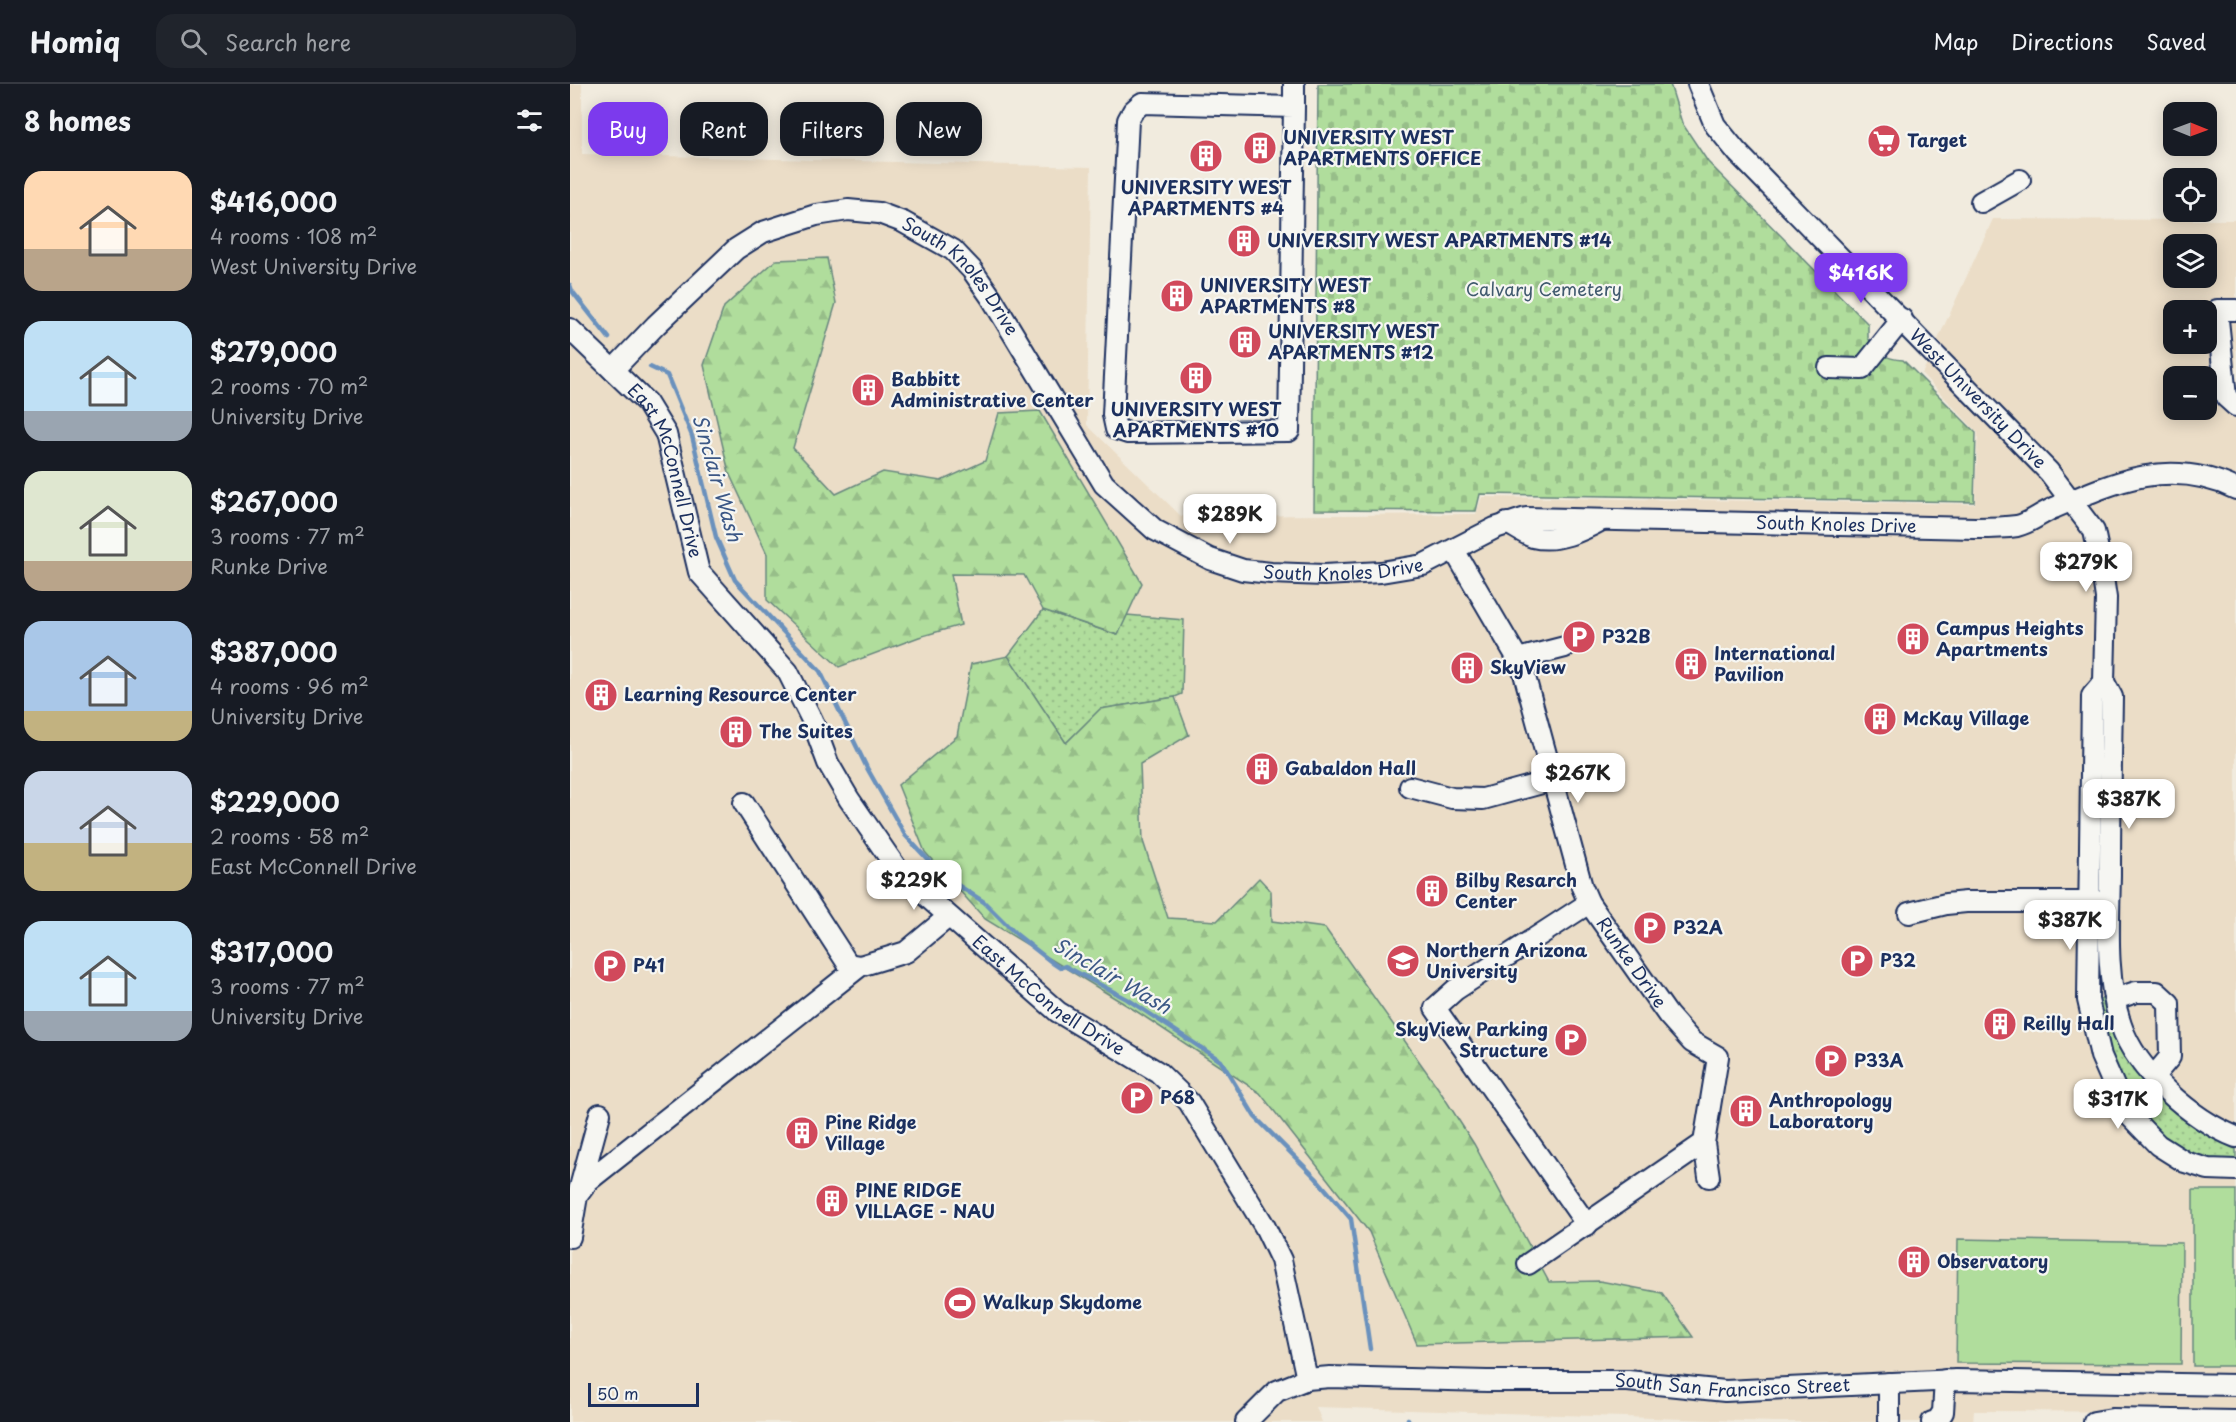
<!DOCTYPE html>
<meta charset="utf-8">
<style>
:root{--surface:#171b24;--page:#20242c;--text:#f1f3f6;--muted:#9ea1a6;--line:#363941;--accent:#7c3aed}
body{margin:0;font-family:"Playpen Sans",sans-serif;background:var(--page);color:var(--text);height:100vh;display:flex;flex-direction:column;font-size:22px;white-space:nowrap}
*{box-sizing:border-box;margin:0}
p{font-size:20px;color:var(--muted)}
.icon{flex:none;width:33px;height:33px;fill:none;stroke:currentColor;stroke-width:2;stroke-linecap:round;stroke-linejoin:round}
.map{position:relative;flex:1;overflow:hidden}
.details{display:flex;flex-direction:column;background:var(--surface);width:570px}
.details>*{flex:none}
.hud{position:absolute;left:18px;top:18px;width:570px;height:54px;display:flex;gap:12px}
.needle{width:39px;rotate:91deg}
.controls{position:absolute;left:1593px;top:18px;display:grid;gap:12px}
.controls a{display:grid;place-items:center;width:54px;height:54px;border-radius:12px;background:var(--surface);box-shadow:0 3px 15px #0003;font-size:30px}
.scale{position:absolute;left:18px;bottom:15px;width:111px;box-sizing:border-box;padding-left:6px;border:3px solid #1b2f5e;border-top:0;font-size:16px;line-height:21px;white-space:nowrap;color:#1b2f5e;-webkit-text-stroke:4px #f6f6f2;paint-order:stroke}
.price{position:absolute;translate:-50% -51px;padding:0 14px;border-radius:12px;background:#fff;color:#222;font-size:20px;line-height:39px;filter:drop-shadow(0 2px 3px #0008)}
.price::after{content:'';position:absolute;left:50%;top:36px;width:18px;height:14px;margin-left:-9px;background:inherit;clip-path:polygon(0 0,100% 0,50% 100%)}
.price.active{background:var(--accent);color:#fff}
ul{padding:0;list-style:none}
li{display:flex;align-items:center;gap:18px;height:150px;padding:0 24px}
li span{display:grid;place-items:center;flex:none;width:168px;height:120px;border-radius:18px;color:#555}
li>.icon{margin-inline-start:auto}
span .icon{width:72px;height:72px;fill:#fffc;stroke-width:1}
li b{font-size:26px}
h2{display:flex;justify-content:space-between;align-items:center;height:72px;padding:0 24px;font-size:26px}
.pill{padding:0 21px;border-radius:18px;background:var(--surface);box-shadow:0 3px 15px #0003;font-size:21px;line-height:54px}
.pill.active{background:var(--accent);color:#fff}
header{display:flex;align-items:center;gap:36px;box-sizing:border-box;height:84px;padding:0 30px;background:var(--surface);border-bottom:2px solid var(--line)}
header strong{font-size:28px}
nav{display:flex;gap:33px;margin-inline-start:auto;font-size:21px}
.search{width:420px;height:54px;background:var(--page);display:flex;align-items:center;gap:15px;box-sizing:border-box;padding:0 21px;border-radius:18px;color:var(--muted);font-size:22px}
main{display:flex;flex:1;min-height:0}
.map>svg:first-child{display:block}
</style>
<header>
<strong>Homiq</strong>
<div class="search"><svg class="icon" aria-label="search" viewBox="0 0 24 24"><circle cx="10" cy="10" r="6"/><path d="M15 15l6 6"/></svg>Search here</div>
<nav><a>Map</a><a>Directions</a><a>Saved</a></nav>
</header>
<main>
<section class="details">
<h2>8 homes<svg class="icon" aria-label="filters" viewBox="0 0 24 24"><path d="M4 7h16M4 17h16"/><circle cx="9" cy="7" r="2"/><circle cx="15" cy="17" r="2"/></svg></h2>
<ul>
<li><span style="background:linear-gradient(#ffd9b3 65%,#b9a48a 0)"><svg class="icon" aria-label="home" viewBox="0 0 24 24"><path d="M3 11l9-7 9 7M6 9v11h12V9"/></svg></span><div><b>$416,000</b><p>4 rooms · 108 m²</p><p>West University Drive</p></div></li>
<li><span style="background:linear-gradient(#bfe0f5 75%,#9aa5b1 0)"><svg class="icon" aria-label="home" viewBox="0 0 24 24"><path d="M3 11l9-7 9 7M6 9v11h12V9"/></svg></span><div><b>$279,000</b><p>2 rooms · 70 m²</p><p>University Drive</p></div></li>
<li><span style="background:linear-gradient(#dfe7d0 75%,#b9a48a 0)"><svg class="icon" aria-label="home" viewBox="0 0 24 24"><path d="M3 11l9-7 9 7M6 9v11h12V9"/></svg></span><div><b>$267,000</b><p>3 rooms · 77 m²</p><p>Runke Drive</p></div></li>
<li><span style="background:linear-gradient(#a9c7e8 75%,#c2b280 0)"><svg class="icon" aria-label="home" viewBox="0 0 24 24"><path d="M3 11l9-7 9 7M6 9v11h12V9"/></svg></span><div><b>$387,000</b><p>4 rooms · 96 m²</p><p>University Drive</p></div></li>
<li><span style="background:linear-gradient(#c9d6e8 60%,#c2b280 0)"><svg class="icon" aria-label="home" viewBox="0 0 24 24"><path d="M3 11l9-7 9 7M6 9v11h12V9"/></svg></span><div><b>$229,000</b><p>2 rooms · 58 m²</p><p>East McConnell Drive</p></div></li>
<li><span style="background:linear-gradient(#bfe0f5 75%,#9aa5b1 0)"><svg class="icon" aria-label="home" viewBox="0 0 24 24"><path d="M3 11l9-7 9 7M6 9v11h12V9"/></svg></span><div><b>$317,000</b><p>3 rooms · 77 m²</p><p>University Drive</p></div></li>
</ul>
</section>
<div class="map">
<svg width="1666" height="1338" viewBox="0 0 1666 1338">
<defs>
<pattern id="grass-dots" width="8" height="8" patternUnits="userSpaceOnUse" patternTransform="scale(1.5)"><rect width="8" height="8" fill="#b0dd9c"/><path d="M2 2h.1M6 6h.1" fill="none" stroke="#97be89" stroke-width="1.8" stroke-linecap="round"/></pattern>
<pattern id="forest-firs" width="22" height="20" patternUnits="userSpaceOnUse" patternTransform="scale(1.5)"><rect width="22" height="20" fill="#b0dd9c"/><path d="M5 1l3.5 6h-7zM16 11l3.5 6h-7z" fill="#97be89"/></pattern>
<pattern id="cemetery-stones" width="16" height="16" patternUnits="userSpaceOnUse" patternTransform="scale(1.5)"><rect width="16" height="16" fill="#b0dd9c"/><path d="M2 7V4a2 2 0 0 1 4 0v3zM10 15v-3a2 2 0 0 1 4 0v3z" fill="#97be89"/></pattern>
</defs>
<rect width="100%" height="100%" fill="#f1ebde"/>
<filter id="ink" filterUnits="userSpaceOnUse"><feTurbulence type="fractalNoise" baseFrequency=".0167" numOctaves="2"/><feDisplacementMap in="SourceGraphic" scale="12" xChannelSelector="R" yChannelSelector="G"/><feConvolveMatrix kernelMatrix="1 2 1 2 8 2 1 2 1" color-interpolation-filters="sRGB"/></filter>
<g filter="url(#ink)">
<path fill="#ebddc7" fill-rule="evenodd" d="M0 0H12V70L521 83 517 341 611 432 906 430 912 413 1405 420 1408 349 1352 290 1423 135 1666 136V1328L1404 1327 1403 1338H1205L746 1323 752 1338H0ZM1604 160H1636V194H1604ZM1604 226H1636V260H1604ZM1604 292H1636V326H1604Z"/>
<path fill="url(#grass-dots)" stroke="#66867d" stroke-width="1.5" d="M473 526 547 551 557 531 614 536 612 610 605 613 531 625 496 659 438 572Z
M1536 913C1538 925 1540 938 1545 949 1569 1001 1611 1043 1666 1062V1076C1649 1076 1632 1077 1616 1070 1591 1059 1551 1010 1543 984 1537 962 1533 939 1527 916Z"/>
<path fill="url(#forest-firs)" stroke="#66867d" stroke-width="1.5" d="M257 174 266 219 223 364 266 410 313 388 371 397 415 377 429 329 470 327 572 499 548 551 473 526 454 491 381 490 391 541 349 553 269 583 197 516V470L159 389 134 281 154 223 206 176Z
M438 572 496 659 530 625 605 613 619 651 570 680 573 757 598 834 647 837 689 794 701 807 702 837 755 844 868 1004 904 1060 979 1198 1030 1197 1092 1209 1123 1253 847 1260 799 1148 690 1009 566 927 415 835 355 768 328 701 387 652 401 580Z"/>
<path fill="url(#cemetery-stones)" stroke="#66867d" stroke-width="1.5" d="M748 0H1100L1112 39 1138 78 1298 240V254C1308 269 1314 275 1333 276L1406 349 1404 418 910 410 906 427 744 426Z"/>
<path fill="#b0dd9c" stroke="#66867d" stroke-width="1.5" d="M1623 1106H1666V1282H1623Z
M1388 1155 1612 1159 1611 1280 1386 1279Z"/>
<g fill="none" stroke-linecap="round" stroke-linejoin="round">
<path stroke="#6a91bd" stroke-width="4.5" d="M0 201 2 207 39 254
M80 283 97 291 122 352 146 453 165 496 250 587 297 684 335 751 372 791 414 818 446 850 484 880 490 884 495 882 557 915 651 977 685 1033 746 1094 781 1135 800 1265
M838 1335 839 1338"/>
<defs>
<g id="minor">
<path d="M724 0V23L719 347 558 349 546 345 543 331 558 36 563 27 572 19 724 23"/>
<path id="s1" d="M1128 0 1145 41 1167 68 1479 388 1524 447 1531 480 1536 514 1534 598 1542 613C1541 672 1540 732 1540 791 1539 841 1535 893 1551 941 1566 987 1623 1036 1666 1053"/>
<path d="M1411 118 1450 96"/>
<path d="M1666 226H1647L1656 313 1666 322"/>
<path id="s2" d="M0 245 77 319 96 350 129 488 218 588 242 636 258 679 279 715 330 789 488 928 588 988 619 1018 695 1143 711 1176 737 1295"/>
<path d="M1259 284 1292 285 1332 235"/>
<path id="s3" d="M43 286 86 241 166 165 193 148 246 131 278 126 309 129 333 138 383 166 402 186 421 213 534 400 585 446 640 475 673 486 701 489 754 491 811 488 853 481 925 444 956 434 1405 444C1418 444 1433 444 1447 442 1461 439 1471 429 1484 424 1546 397 1600 373 1666 405"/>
<path d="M937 439C945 443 954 450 963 453 987 459 1012 447 1032 436"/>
<path id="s4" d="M884 466 952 582 1012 803 1019 819 1098 931 1122 958 1148 973 1134 1059 958 1180"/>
<path d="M948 575 995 563"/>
<path d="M1534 598 1522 612 1518 916 1531 972 1555 1027 1588 1061 1615 1078 1638 1085 1666 1086"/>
<path d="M840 703 882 714 913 715 983 696"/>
<path d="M174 719 278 880 290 882"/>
<path d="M1339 829 1376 820 1396 818H1531"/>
<path d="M1545 915 1566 908H1587L1599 919 1600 973 1584 992"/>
<path d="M1134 1059 1139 1093"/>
<path d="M9 1107 30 1030"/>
<path d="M1017 1141 865 924 885 906 1019 819"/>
<path d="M0 1153 7 1112 18 1097 290 882 336 868 378 833"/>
<path id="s5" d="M676 1338 707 1307 737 1295 760 1293 917 1297H1058L1155 1307 1386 1296 1666 1301"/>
<path d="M1319 1338V1299"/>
<path d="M1362 1338 1367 1337 1373 1328 1375 1296"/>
<path d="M1524 1338 1542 1335 1666 1337"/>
</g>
</defs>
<use href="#minor" stroke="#1b2f5e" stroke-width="24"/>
<use href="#minor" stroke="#f6f6f2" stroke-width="20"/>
</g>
</g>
<defs>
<symbol id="supermarket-disc" viewBox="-11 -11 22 22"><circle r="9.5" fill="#d1495b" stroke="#f6f6f2"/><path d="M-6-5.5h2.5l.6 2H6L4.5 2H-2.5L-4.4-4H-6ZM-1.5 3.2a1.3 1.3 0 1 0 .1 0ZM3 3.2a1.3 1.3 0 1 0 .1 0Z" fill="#fff"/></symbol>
<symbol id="building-disc" viewBox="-11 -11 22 22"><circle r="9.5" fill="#d1495b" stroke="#f6f6f2"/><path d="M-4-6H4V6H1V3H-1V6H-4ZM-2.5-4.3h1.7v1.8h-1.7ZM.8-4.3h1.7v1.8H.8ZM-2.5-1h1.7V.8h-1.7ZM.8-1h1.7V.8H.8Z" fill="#fff"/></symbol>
<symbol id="parking-disc" viewBox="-11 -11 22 22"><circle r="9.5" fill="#d1495b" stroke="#f6f6f2"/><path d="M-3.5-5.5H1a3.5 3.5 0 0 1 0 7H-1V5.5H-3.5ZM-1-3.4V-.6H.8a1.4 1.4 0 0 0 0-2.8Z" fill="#fff"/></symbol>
<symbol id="university-disc" viewBox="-11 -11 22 22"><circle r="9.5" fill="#d1495b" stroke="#f6f6f2"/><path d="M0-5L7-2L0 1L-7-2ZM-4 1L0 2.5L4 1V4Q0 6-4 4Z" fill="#fff"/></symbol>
<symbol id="stadium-disc" viewBox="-11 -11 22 22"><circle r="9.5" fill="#d1495b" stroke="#f6f6f2"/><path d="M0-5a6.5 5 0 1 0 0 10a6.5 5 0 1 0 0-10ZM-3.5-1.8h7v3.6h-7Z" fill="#fff"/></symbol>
</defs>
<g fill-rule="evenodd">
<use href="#supermarket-disc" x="1295" y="38" width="38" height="38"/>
<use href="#building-disc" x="671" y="45" width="38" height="38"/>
<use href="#building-disc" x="617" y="53" width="38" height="38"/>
<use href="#building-disc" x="655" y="138" width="38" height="38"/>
<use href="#building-disc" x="588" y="193" width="38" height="38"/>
<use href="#building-disc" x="656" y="239" width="38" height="38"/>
<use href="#building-disc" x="607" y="275" width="38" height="38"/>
<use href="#building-disc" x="279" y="287" width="38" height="38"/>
<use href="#parking-disc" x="990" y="534" width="38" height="38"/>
<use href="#building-disc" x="1324" y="536" width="38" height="38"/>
<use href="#building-disc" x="1102" y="561" width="38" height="38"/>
<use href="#building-disc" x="878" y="565" width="38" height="38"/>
<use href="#building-disc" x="12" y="592" width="38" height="38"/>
<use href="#building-disc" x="1291" y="616" width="38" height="38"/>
<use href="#building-disc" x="147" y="629" width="38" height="38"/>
<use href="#building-disc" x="673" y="666" width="38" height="38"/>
<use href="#building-disc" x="843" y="788" width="38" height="38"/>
<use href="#parking-disc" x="1061" y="825" width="38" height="38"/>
<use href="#university-disc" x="814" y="858" width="38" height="38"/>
<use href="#parking-disc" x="1268" y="858" width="38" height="38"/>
<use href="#parking-disc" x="21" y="863" width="38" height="38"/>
<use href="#building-disc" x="1411" y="921" width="38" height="38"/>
<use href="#parking-disc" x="982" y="937" width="38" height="38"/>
<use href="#parking-disc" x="1242" y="958" width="38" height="38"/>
<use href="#parking-disc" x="548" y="995" width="38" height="38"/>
<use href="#building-disc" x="1157" y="1008" width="38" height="38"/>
<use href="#building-disc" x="213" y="1030" width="38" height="38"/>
<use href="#building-disc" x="243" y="1098" width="38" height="38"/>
<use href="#building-disc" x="1325" y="1159" width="38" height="38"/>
<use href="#stadium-disc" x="371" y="1200" width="38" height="38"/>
</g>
<g text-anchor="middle" stroke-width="4.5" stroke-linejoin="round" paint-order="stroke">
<g font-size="18" font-weight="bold" fill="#1b2f5e" stroke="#f6f6f2" text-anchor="start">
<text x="713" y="60">UNIVERSITY WEST<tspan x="713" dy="21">APARTMENTS OFFICE</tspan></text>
<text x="1337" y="63">Target</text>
<text x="636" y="110" text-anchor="middle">UNIVERSITY WEST<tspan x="636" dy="21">APARTMENTS #4</tspan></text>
<text x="697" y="163">UNIVERSITY WEST APARTMENTS #14</text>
<text x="630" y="208">UNIVERSITY WEST<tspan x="630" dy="21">APARTMENTS #8</tspan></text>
<text x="698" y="254">UNIVERSITY WEST<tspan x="698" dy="21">APARTMENTS #12</tspan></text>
<text x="321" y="302">Babbitt<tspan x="321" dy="21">Administrative Center</tspan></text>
<text x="626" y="332" text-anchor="middle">UNIVERSITY WEST<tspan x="626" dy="21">APARTMENTS #10</tspan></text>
<text x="1366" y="551">Campus Heights<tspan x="1366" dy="21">Apartments</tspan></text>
<text x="1032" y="559">P32B</text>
<text x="1144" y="576">International<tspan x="1144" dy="21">Pavilion</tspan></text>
<text x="920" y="590">SkyView</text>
<text x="54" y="617">Learning Resource Center</text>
<text x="1333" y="641">McKay Village</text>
<text x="189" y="654">The Suites</text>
<text x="715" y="691">Gabaldon Hall</text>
<text x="885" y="803">Bilby Resarch<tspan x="885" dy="21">Center</tspan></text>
<text x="1103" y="850">P32A</text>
<text x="856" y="873">Northern Arizona<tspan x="856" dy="21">University</tspan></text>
<text x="1310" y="883">P32</text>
<text x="63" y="888">P41</text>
<text x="1453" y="946">Reilly Hall</text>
<text x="978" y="952" text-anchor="end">SkyView Parking<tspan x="978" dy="21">Structure</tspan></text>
<text x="1284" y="983">P33A</text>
<text x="590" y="1020">P68</text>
<text x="1199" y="1023">Anthropology<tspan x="1199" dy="21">Laboratory</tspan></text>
<text x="255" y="1045">Pine Ridge<tspan x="255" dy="21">Village</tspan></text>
<text x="285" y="1113">PINE RIDGE<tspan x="285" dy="21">VILLAGE - NAU</tspan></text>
<text x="1367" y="1184">Observatory</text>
<text x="413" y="1225">Walkup Skydome</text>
</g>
<g font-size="18" fill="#1b2f5e" stroke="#f6f6f2">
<text dy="6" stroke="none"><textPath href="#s3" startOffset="430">South Knoles Drive</textPath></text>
<text dy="6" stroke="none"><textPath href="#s1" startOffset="424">West University Drive</textPath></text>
<text dy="6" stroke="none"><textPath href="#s2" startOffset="177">East McConnell Drive</textPath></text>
<text dy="6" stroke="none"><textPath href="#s3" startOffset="1456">South Knoles Drive</textPath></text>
<text dy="6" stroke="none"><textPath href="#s3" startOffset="952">South Knoles Drive</textPath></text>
<text dy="6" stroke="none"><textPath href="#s4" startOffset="454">Runke Drive</textPath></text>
<text dy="6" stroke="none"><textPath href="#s2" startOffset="843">East McConnell Drive</textPath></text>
<text dy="6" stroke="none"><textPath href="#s5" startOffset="502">South San Francisco Street</textPath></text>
</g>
<g font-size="18" fill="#405a6e" stroke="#f6f6f2">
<text x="974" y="212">Calvary Cemetery</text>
</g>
<g font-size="20" font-style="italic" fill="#3c5886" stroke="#f6f6f2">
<text transform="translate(147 394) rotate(74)" y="7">Sinclair Wash</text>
<text transform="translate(542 892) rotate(30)" y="7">Sinclair Wash</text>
</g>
</g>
</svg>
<div class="controls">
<a><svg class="needle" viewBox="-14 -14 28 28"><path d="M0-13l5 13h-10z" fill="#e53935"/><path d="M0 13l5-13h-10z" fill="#9ea1a6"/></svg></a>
<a><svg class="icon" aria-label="locate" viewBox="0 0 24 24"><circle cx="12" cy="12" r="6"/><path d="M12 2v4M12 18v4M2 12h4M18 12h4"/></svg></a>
<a><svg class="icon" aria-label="layers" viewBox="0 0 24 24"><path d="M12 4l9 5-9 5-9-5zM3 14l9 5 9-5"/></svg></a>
<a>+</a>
<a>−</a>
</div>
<div class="scale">50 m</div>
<b class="price active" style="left:1291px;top:220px">$416K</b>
<b class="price" style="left:660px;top:461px">$289K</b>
<b class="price" style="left:1516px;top:509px">$279K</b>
<b class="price" style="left:1008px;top:720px">$267K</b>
<b class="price" style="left:1559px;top:746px">$387K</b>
<b class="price" style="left:344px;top:827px">$229K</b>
<b class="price" style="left:1500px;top:867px">$387K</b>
<b class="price" style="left:1548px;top:1046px">$317K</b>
<div class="hud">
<a class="pill active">Buy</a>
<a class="pill">Rent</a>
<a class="pill">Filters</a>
<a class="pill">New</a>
</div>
</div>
</main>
